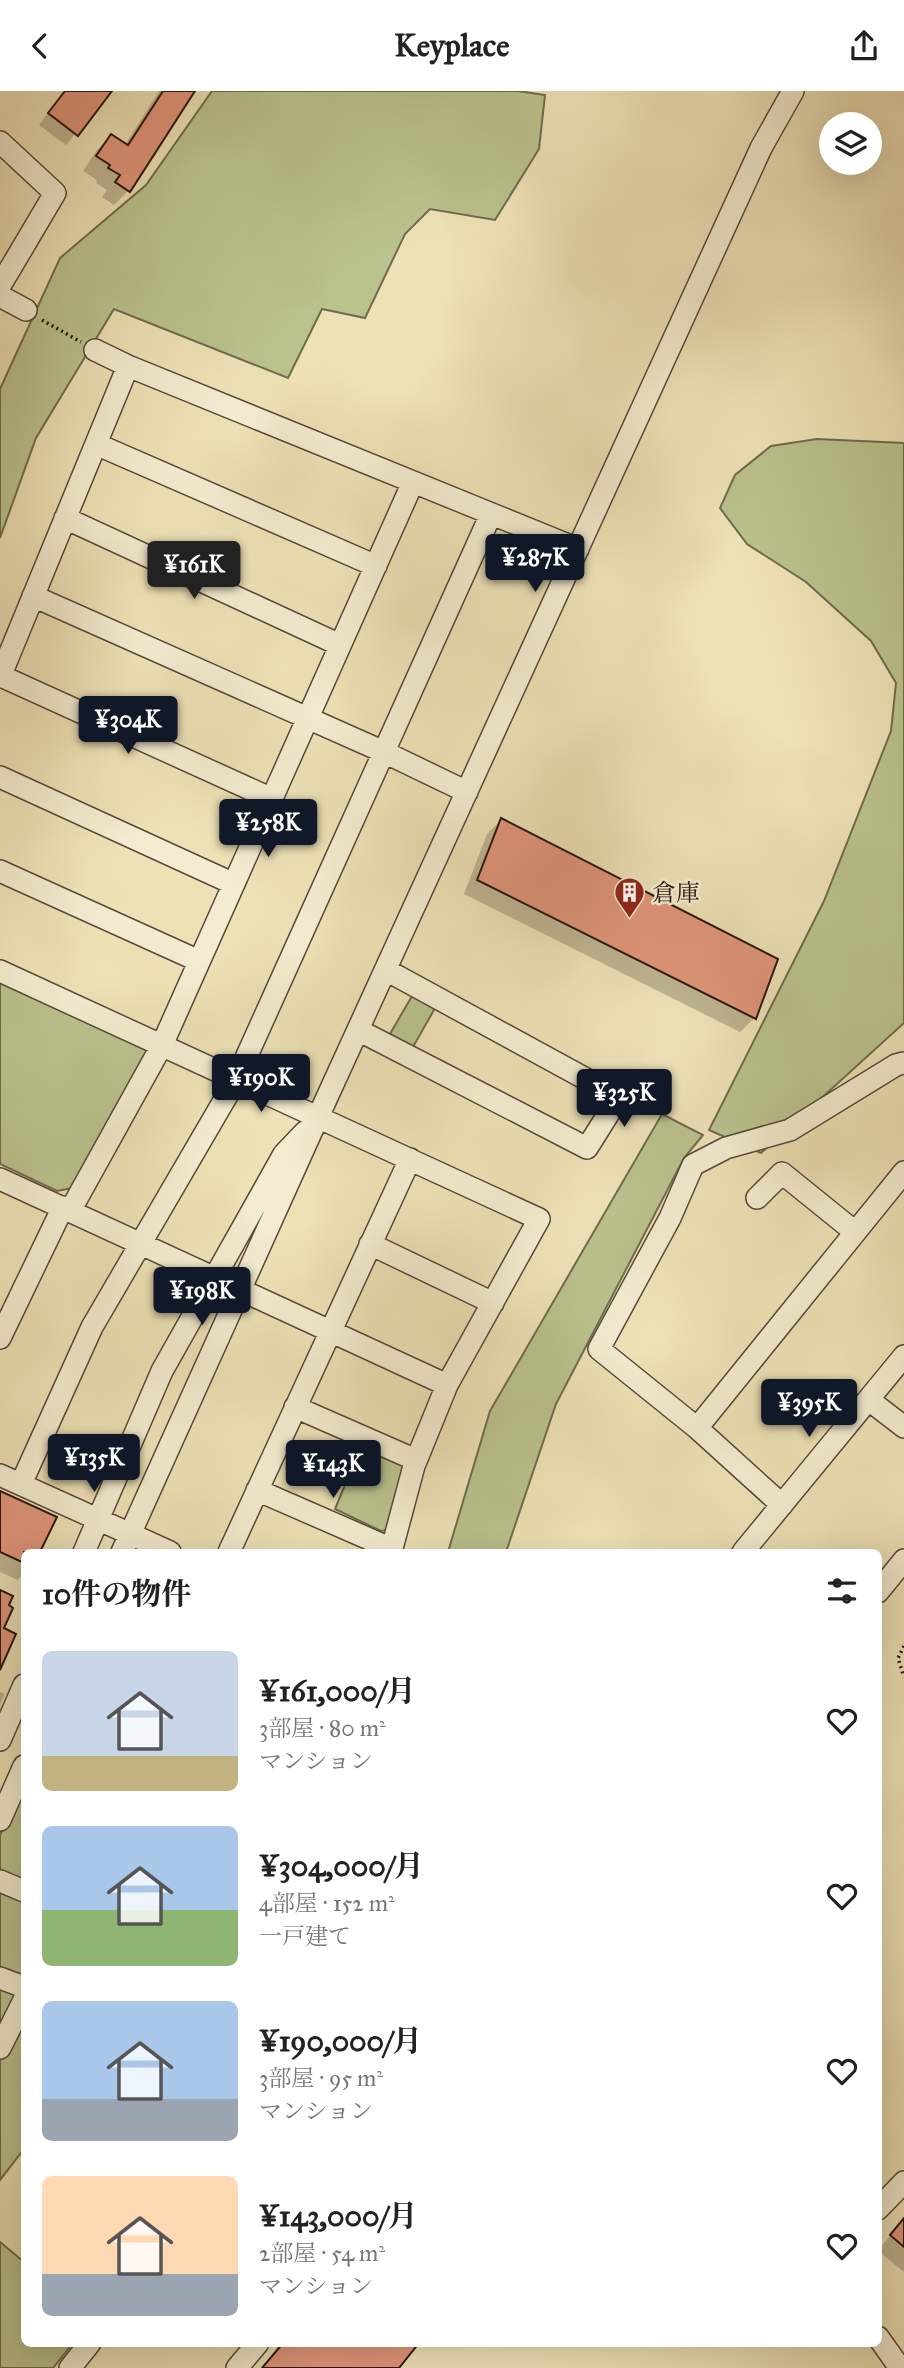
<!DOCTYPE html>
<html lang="ja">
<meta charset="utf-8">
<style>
:root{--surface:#fff;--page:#f2f2f2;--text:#222;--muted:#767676;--accent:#111827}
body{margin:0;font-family:"IM FELL Great Primer","Noto Serif JP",serif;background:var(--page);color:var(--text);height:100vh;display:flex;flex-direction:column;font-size:26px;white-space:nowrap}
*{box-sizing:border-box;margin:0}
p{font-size:23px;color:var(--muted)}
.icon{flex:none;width:38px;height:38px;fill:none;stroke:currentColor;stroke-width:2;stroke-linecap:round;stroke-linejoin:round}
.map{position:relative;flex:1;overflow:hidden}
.side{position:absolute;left:21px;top:1458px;width:861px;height:798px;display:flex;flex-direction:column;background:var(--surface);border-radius:10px;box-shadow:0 7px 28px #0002}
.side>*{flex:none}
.fabs{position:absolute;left:819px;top:21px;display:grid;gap:14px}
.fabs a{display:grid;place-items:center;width:63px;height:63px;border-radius:50%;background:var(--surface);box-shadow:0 7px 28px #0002;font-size:35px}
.price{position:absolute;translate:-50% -60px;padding:0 16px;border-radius:7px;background:var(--accent);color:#fff;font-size:23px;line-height:46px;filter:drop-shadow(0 2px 4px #0008)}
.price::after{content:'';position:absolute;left:50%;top:42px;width:21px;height:16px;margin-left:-10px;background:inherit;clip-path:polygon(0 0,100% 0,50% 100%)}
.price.selected{background:#222;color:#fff}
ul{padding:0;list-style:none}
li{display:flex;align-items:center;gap:21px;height:175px;padding:0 21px}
li span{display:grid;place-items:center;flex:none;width:196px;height:140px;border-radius:10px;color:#555}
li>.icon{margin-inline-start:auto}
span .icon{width:84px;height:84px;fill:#fffc;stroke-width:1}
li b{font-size:30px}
h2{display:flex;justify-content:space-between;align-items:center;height:84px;padding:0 21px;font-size:30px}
header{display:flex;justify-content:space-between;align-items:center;height:91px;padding:0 21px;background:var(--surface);font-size:32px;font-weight:700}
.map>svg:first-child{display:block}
</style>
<header><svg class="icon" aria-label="back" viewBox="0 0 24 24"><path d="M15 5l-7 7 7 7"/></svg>Keyplace<svg class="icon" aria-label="share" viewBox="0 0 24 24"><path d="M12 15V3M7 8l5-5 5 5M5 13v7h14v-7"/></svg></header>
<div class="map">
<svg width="904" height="2277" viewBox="0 0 904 2277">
<rect width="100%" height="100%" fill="#ede1b6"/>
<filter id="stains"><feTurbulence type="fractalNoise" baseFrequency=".00286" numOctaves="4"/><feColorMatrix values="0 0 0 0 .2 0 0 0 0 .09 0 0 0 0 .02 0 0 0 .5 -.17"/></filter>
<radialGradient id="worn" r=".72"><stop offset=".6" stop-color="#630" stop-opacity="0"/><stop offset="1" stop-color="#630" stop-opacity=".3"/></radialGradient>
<path fill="#bac28d" stroke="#706c4e" stroke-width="2" d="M212 0H518L545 4 539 58 495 129 430 118 405 143 365 227 322 218 288 287 114 218 36 347 0 447V298L60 167 146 94Z
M817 348 904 352V932L761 1062 709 1039 824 810 891 640 896 592 871 550 806 491 747 453 720 417 735 384 771 355Z
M0 883 148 949 150 962 72 1097 57 1100 0 1073Z
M416 898 439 910 413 956 390 943Z
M662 1023 703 1044 684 1067 556 1313 506 1461H448L490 1320Z
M363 1350 404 1368 408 1379 390 1438 381 1440 335 1418Z
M24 1692V2058L0 2089V1744Z
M0 2151 24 2171V2252H73L53 2277H0Z"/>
<path fill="#0003" d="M64 0H110L66 54 39 34Z
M159 0H193L128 100 114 114 102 106 107 99 96 92 97 89 83 80 97 59 111 45 125 54Z
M501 729 754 927 740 941 464 803 487 743Z
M0 1402 54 1426 38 1461H24V1482L18 1489 0 1481Z
M0 1601 5 1603 0 1614Z
M904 2127V2181L878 2160Z"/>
<path fill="#e0957a" stroke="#27160e" stroke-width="2" d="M65 0H112L78 45 48 22Z
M163 0H195L130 101 115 91 120 84 108 77 110 74 96 65 111 43 128 54Z
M501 727 778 868 756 928 477 789Z
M0 1400 57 1426 40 1461H24V1472L0 1461Z
M0 1499 13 1505 9 1514 13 1517 4 1537 16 1543 0 1579Z
M904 2127V2156L890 2144Z
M283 2252H419L399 2277H262Z"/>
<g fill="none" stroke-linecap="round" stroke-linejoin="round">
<defs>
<path id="minor" d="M0 51 55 102 0 195
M0 205 26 219
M95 259 128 275 578 458
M96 353 376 475
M65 427 340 554
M33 505 384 661 467 701
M1 585 272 708
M0 586 128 275
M0 686 234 793
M0 780 199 870
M0 880 539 1128 447 1294 414 1375 391 1461
M358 939 587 1057 619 1006 386 879
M0 1088 447 1294
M757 1107 782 1082 855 1141
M70 1120 162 954 413 391
M370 1153 493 1212
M0 1247 63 1116
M869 1309 904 1336
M295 1316 416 1369
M697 1337 904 1081
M0 1384 170 1461
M21 1393 92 1236 236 989 491 423
M257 1399 392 1458
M782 1414 697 1337 599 1258 670 1127 693 1074 726 1057 790 1039 896 974 904 972
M84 1461 162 1280 284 1063 305 1041
M122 1461 318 1026 761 57 793 0
M229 1461 410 1068
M743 1461 904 1265
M878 1501 904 1469
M0 1649 24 1594
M0 1729 24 1675
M0 1790 24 1800
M0 1887 24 1896
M0 1957 24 1909
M878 2118 904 2091
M878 2246 900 2277
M70 2277 90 2252
M237 2277 258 2252"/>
</defs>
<use href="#minor" stroke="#584938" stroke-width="24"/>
<path stroke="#27160e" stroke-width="3.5" stroke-dasharray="2 3.5" stroke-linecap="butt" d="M42 229 81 251
M904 1555 898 1567 904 1586"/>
<use href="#minor" stroke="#f3ecd0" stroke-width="21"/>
</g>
<defs>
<symbol id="building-pin" viewBox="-11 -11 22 30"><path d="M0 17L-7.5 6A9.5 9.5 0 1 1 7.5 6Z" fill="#8f2418" stroke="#f3ecd0"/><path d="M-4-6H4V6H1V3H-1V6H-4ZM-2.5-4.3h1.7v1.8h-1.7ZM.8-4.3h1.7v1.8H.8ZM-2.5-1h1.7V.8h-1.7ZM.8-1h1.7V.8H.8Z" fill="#fff"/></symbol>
</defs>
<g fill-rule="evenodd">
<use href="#building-pin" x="612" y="784" width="35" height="47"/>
</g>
<g text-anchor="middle" stroke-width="5" stroke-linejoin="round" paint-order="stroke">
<g font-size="24" fill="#27160e" stroke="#f3ecd0" text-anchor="start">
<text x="652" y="810">倉庫</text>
</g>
</g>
<rect width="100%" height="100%" filter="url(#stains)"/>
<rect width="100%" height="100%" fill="url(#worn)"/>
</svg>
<div class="fabs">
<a><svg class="icon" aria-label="layers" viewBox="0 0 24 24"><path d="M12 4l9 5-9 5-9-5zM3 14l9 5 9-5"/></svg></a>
</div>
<b class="price" style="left:535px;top:503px">¥287K</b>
<b class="price selected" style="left:194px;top:510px">¥161K</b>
<b class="price" style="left:128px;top:665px">¥304K</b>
<b class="price" style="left:268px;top:768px">¥258K</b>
<b class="price" style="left:261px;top:1023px">¥190K</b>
<b class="price" style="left:624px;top:1038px">¥325K</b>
<b class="price" style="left:202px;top:1236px">¥198K</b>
<b class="price" style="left:809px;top:1348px">¥395K</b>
<b class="price" style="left:94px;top:1403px">¥135K</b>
<b class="price" style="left:333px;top:1409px">¥143K</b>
<section class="side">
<h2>10件の物件<svg class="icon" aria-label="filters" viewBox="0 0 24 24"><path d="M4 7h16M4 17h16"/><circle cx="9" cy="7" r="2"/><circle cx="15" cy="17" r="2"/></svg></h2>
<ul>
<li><span style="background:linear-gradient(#c9d6e8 75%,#c2b280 0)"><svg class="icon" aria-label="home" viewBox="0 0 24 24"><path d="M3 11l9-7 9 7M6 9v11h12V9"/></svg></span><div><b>¥161,000/月</b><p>3部屋 · 80 m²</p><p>マンション</p></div><svg class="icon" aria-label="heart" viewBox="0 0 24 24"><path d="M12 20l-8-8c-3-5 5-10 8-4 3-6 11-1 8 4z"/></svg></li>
<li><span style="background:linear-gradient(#a9c7e8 60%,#8fb573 0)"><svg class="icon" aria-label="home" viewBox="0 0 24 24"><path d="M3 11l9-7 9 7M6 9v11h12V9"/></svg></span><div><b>¥304,000/月</b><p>4部屋 · 152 m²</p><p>一戸建て</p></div><svg class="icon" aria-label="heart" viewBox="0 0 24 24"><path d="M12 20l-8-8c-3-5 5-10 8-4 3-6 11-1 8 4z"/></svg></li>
<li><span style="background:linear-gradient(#a9c7e8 70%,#9aa5b1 0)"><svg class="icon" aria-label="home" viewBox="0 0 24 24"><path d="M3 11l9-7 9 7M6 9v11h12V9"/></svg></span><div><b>¥190,000/月</b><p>3部屋 · 95 m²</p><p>マンション</p></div><svg class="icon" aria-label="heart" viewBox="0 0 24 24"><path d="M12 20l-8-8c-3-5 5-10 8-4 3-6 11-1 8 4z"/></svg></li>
<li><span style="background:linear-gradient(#ffd9b3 70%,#9aa5b1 0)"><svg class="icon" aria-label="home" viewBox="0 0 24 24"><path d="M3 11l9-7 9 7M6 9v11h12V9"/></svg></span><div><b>¥143,000/月</b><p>2部屋 · 54 m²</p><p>マンション</p></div><svg class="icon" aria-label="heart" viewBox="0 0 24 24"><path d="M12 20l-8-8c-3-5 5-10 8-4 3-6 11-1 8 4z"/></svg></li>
</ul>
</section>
</div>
